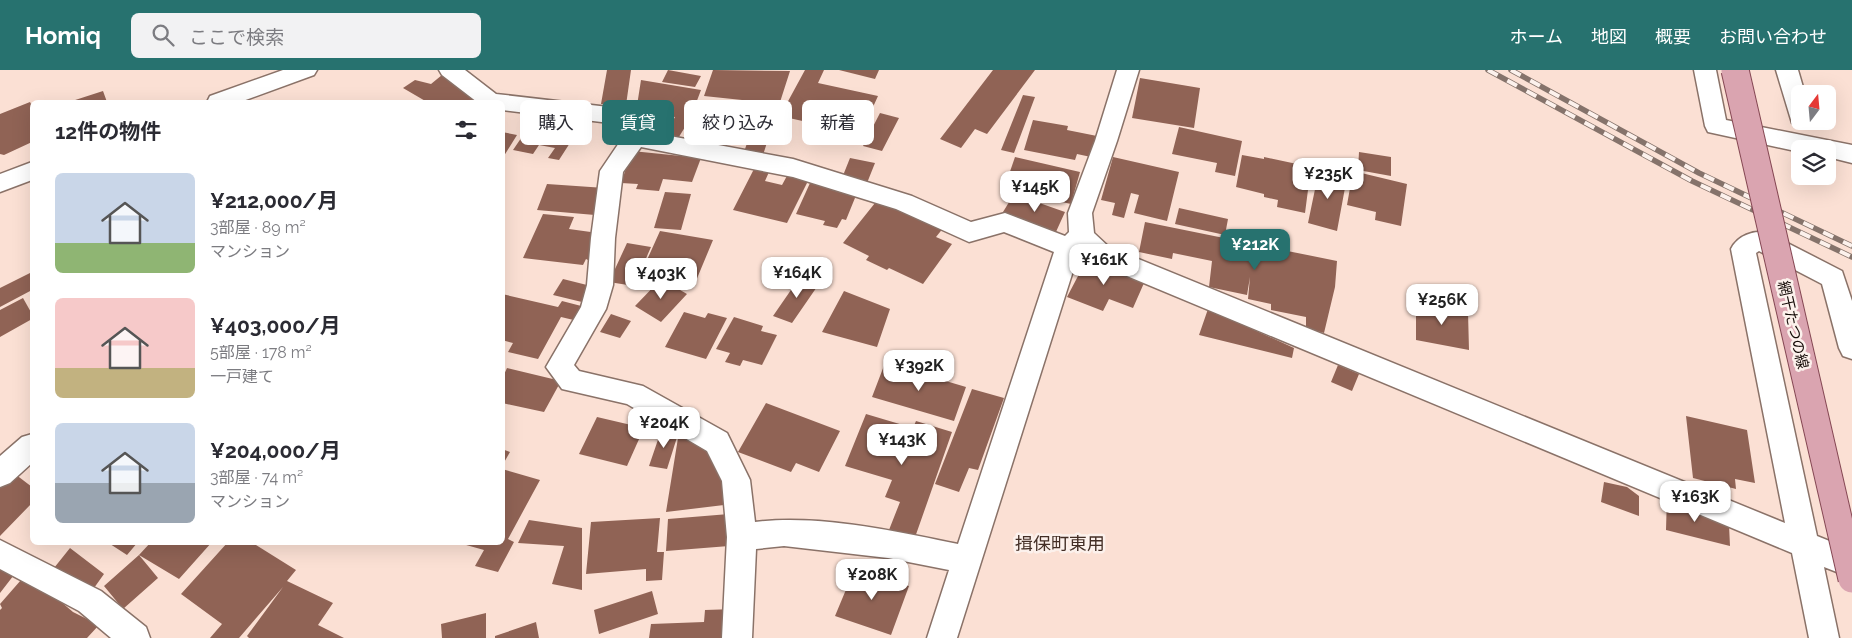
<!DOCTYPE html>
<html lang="ja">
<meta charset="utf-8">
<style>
:root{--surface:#fff;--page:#f2f2f3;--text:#2b2b33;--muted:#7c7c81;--accent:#27726f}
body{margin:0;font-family:Raleway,"Noto Sans JP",sans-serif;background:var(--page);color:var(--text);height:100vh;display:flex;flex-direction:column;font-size:19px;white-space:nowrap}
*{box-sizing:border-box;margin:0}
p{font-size:16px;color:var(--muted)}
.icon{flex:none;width:28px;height:28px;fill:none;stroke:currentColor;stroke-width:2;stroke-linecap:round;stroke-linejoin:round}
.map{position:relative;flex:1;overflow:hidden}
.sheet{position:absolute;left:30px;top:30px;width:475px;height:445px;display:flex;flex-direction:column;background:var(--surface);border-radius:8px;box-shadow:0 5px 20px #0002}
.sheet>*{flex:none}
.guide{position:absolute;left:520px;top:30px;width:475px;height:45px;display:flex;gap:10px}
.needle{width:32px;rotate:16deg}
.buttons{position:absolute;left:1791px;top:15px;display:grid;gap:10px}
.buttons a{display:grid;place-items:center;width:45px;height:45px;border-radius:8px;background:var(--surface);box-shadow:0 5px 20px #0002;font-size:25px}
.price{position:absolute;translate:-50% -42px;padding:0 11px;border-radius:10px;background:#fff;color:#222;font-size:16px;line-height:32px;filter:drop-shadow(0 1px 2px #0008)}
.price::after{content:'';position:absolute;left:50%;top:30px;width:15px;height:11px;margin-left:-8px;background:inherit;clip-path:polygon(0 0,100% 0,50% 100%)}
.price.selected{background:var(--accent);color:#fff}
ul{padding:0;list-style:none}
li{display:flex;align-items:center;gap:15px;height:125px;padding:0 25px}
li span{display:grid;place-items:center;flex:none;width:140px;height:100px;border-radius:8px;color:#555}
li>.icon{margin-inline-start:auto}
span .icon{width:60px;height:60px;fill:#fffc;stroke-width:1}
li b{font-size:21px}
h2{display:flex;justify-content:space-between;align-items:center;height:60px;padding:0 25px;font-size:21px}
.chip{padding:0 18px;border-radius:8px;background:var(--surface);box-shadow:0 5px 20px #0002;font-size:18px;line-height:45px}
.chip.selected{background:var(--accent);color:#fff}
header{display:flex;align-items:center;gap:30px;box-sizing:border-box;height:70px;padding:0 25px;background:var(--accent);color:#fff}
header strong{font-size:24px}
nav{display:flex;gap:28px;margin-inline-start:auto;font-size:18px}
.search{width:350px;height:45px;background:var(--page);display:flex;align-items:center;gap:12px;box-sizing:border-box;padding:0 18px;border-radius:8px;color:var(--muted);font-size:19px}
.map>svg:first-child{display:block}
</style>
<header>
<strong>Homiq</strong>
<div class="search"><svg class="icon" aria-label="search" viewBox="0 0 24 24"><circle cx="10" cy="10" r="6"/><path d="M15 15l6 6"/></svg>ここで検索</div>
<nav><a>ホーム</a><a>地図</a><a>概要</a><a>お問い合わせ</a></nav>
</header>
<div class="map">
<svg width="1852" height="568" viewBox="0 0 1852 568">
<rect width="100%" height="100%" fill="#fbe0d4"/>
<path fill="#906355" d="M607 0H631L626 35 601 34Z
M668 0 701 6 695 17 662 12Z
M713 0 790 1 763 85 744 82 761 32 704 26Z
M805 0H824L818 13 878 26 858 70 814 59 816 54 780 46Z
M839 0H879L875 9Z
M993 0H1035L987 64 975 59 961 78 940 69Z
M442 5 484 32H427L403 18 415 10 431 14Z
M1140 8 1200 18 1194 58 1132 48Z
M641 10 701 20 690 49 677 70 644 62 650 53 669 58 675 47 636 42Z
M103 21 107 32H69Z
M1023 25 1035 27 1014 83 1001 80Z
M30 32 32 36V72L4 85 0 84V44Z
M880 43 899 48 882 81 863 76Z
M1033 50 1068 56 1067 60 1097 66 1091 87 1077 84 1075 90 1024 80Z
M532 52 577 62 559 90 548 88 555 78 539 75 533 84 513 80Z
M703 56 730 62 721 78 694 73Z
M1179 57 1242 71 1235 106 1215 102 1217 93 1172 84Z
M502 62 517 65 502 89Z
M632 81 701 88 692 112 663 109 659 121 636 119 638 114 621 113Z
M1359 82 1391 87V106L1358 100Z
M1242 85 1264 89V87L1311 97 1305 143 1277 137 1278 130 1264 127V124L1236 117Z
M1015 87 1080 102 1071 134 1053 130 1052 133 1028 128 1029 125 1004 119Z
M1113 87 1179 102 1167 151 1134 143 1139 125 1131 123 1124 148 1112 145 1115 133 1101 130Z
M850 88 875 93 867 113 842 108Z
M754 99 769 102 765 111 782 115 788 104 809 109 787 153 733 140Z
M1319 100 1347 107 1337 161 1308 153Z
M1353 101 1407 114 1401 156 1375 150 1376 142 1347 135Z
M810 113 857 123 846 150 842 149 837 158 823 155 825 151 796 144Z
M547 114 605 118 595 145 537 140Z
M665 122 691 124 681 160 654 158Z
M1014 124 1065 142 1055 164 1003 142Z
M879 128 944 157 936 167 952 174 923 214 889 198 887 200 866 190 869 186 843 173Z
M1179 138 1228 149 1225 165 1175 154Z
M543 144 574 147 569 159 598 163 588 190 586 189 583 195 523 188Z
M1145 152 1337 191 1335 217 1324 263 1306 258V247L1271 240V234L1248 229 1250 207 1247 225 1209 217 1212 191 1173 183 1172 189 1139 182Z
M660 161 713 170 693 218 677 215 681 208 642 201Z
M627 173 651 177 634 216 609 212Z
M1088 187 1123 200 1121 204 1144 213 1133 238 1109 229 1103 241 1067 227Z
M32 202V220L0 237V218Z
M802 204 821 211 792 253 773 246Z
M563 209 595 217 586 233 553 225Z
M661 209 687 224 661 252 635 236Z
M844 221 890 239 877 277 822 262Z
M502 224 558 237 562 231 589 238 582 252 561 247 538 289 508 282 513 273 502 270Z
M23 228 32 244V249L0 267V240Z
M1416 231 1468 242 1469 280 1416 270Z
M1208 239 1294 278 1292 288 1199 265Z
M684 242 705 248 708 243 727 248 706 289 665 277Z
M611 244 631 251 620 268 600 262Z
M734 247 763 256 761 261 777 265 762 295 743 290 740 296 725 292 730 283 716 279Z
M885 293 966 317 954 351 872 327Z
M1338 295 1359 304 1352 321 1331 312Z
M507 298 561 311 544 342 502 333V309Z
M972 319 1004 328 978 400 969 398 959 422 935 414Z
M766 333 840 361 819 402 796 393 791 402 738 382Z
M866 344 913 358 916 351 952 362 913 473 887 465 900 432 885 427 892 410 845 396Z
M1686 346 1747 360 1755 413 1735 409 1736 419 1693 408Z
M597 347 644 358 627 396 579 384Z
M662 358 679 361 667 399 649 396Z
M700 367 727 397 724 435 666 442 678 368Z
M502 379 510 382 502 396Z
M502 399 540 410 508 469 514 472 498 502 475 496 484 480 459 473 502 472Z
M15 404 32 417V433L0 466V418Z
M1604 412 1627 417 1639 426V446L1601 432Z
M1667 426 1729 455 1730 476 1666 460Z
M729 444V476L666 481 668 449Z
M660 448 657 482H664L662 510 646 511V499L586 504 591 452Z
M529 450 582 458V520L552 514 564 476 518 473Z
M107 472H138L127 485Z
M151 472H212L179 509 139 485Z
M228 472H251L296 500 287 511 333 533 318 555 344 568H249L247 566 283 517 239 568H210L222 554 181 524Z
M70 478 104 504 94 518 54 498Z
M139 485 158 508 123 539 104 516Z
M0 490 17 501 0 523Z
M855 498 909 516 891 565 835 546Z
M21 510 40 514 73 542 99 555 87 568H0V540L2 538 0 534Z
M652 521 658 544 599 564 594 540Z
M735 539 733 568H649L651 554 704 552 705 540Z
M486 543V568H442L441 554Z
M536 552 539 568H495V566Z"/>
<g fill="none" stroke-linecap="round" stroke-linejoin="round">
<defs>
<path id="minor" d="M283 0H317L314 5 240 32H207L210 26Z
M439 0H465L496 24 626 39 634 41 643 61 793 89 912 126 971 152 1005 143 1065 166 1069 162 1068 143 1095 71 1117 0H1139L1117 71 1092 143 1094 163 1109 177 1785 453 1731 179C1737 166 1754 159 1768 163L1842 201 1852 231V289L1843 286 1839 278 1822 214 1759 181 1756 183 1817 466 1852 480V508L1824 497 1839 568H1809L1792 483 1091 191 1081 181 1079 182 957 568H927L949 500 888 488 784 476 756 479 752 568H722L727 467 722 411 707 381 627 334 562 319 546 297 581 237 587 215 591 168 600 101 623 67 618 54 502 40V32H477L442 5ZM641 77 793 107 896 139 969 172 1004 162 1054 182 958 474C895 461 818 444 755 452L750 410 727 363 643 316 579 301 574 295 606 239 613 215 615 168 623 102Z
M1694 0H1716L1726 50 1852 75V93L1828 87V79H1800V82L1708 62 1705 56Z
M1776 0H1798L1805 24H1800V51H1809L1808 53 1800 55 1792 53Z
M32 92V110L0 122V104Z
M32 364V393L10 413 0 417V386L22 367Z
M0 470 101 521 146 557 150 568H111L79 541 0 499Z"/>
</defs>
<use href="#minor" stroke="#8a7268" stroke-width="3"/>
<use href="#minor" fill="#fff" fill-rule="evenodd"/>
<defs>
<path id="rail" d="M1488 0 1692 111 1852 187
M1511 0 1699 103 1852 176"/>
</defs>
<use href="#rail" stroke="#85736b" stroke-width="5.5"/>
<use href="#rail" stroke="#fcf1ec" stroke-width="4" stroke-dasharray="11" stroke-linecap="butt"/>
<defs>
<path id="primary-bridge" d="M1735 0 1852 509"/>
</defs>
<use href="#primary-bridge" stroke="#854753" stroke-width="29" stroke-linecap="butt"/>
<use href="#primary-bridge" stroke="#daa4b0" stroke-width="27"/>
</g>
<g text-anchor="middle" stroke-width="5" stroke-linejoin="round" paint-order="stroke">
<g font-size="15" fill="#150c08" stroke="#fcf1ec">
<text transform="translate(1793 255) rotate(77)" y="5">網干たつの線</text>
</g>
<g font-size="18" fill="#432e25" stroke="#fcf1ec">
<text x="1060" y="480">揖保町東用</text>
</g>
</g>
</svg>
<div class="buttons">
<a><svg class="needle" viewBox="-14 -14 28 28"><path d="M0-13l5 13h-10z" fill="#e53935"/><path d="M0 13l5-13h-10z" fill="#7c7c81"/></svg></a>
<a><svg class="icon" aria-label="layers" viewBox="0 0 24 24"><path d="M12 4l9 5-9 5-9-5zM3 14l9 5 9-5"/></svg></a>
</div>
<b class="price" style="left:1328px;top:130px">¥235K</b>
<b class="price" style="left:1035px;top:143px">¥145K</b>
<b class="price selected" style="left:1255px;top:201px">¥212K</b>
<b class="price" style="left:1104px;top:216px">¥161K</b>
<b class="price" style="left:797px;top:229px">¥164K</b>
<b class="price" style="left:661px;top:230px">¥403K</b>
<b class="price" style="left:1442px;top:256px">¥256K</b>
<b class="price" style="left:919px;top:322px">¥392K</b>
<b class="price" style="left:664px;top:379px">¥204K</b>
<b class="price" style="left:902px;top:396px">¥143K</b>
<b class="price" style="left:1695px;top:453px">¥163K</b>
<b class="price" style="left:872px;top:531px">¥208K</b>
<div class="guide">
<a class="chip">購入</a>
<a class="chip selected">賃貸</a>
<a class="chip">絞り込み</a>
<a class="chip">新着</a>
</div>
<section class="sheet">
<h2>12件の物件<svg class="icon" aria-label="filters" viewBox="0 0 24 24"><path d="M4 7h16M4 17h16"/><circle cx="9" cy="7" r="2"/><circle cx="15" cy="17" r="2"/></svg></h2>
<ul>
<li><span style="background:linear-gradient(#c9d6e8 70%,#8fb573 0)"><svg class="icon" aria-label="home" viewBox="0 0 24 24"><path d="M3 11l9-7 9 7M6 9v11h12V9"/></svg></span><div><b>¥212,000/月</b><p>3部屋 · 89 m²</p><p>マンション</p></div></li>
<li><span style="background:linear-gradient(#f6c9c9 70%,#c2b280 0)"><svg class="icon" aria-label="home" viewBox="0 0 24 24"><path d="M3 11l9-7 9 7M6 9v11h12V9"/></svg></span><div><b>¥403,000/月</b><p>5部屋 · 178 m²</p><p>一戸建て</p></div></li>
<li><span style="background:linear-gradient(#c9d6e8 60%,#9aa5b1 0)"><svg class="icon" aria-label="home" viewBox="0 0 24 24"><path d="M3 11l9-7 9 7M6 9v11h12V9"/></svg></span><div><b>¥204,000/月</b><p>3部屋 · 74 m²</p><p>マンション</p></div></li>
</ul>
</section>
</div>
